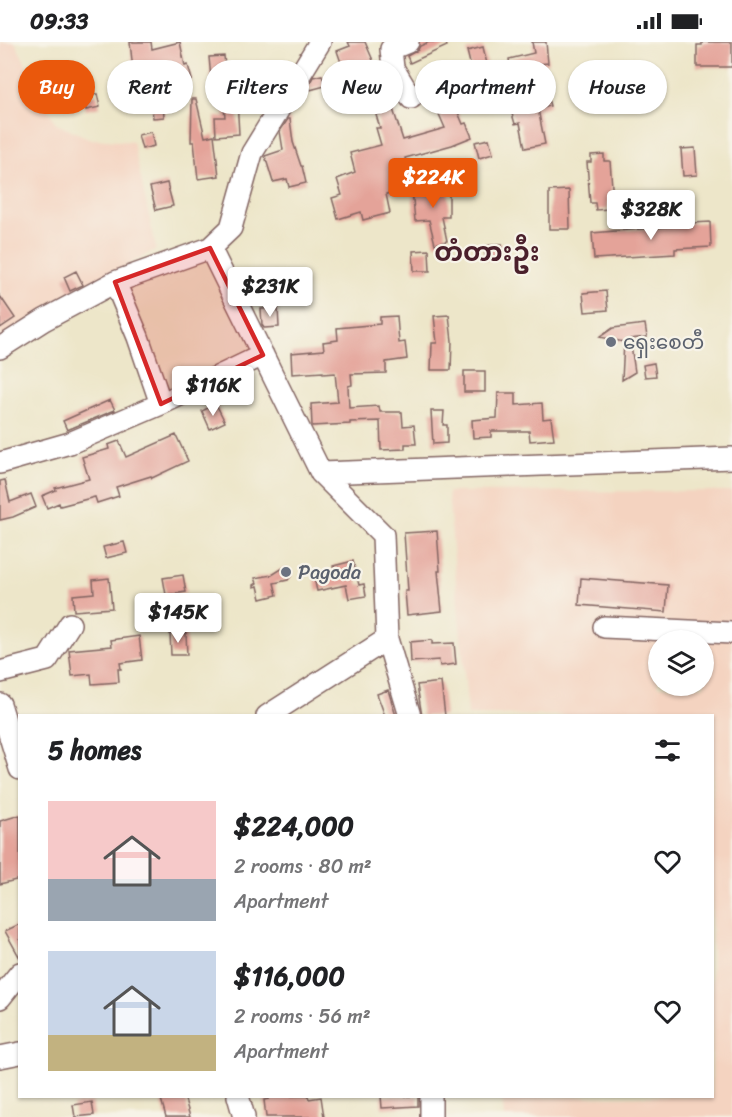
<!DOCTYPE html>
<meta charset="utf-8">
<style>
:root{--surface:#fff;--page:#f6f6f6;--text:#202124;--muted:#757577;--accent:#ea580c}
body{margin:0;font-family:Sriracha,"Noto Sans Myanmar",sans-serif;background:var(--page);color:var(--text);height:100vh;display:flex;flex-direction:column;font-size:22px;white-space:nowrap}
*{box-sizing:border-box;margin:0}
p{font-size:20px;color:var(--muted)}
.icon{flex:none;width:33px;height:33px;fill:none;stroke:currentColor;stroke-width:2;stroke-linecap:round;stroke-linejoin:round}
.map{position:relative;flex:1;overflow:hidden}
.drawer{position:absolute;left:18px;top:672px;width:696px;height:384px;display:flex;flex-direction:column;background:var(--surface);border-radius:0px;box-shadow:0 2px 4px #0004}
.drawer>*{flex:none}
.hud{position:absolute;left:18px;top:18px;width:696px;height:54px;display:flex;gap:12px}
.controls{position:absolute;left:648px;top:588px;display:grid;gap:12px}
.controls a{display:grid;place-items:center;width:66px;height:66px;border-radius:50%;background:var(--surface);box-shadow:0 2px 4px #0004;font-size:30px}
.price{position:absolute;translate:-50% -51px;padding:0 14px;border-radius:6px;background:#fff;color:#222;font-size:20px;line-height:39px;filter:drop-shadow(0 2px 3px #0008)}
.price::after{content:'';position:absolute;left:50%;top:36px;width:18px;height:14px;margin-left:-9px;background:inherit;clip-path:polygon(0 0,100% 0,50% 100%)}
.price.on{background:var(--accent);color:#fff}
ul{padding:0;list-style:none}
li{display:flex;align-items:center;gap:18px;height:150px;padding:0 30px}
li span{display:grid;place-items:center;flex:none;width:168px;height:120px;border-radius:0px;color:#555}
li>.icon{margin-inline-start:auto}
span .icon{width:72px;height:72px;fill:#fffc;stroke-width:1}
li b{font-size:26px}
h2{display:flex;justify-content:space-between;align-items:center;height:72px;padding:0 30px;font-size:26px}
.pill{padding:0 21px;border-radius:27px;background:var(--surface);box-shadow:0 2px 4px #0004;font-size:21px;line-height:54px}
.pill.on{background:var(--accent);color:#fff}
.status{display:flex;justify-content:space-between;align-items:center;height:42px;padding:0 30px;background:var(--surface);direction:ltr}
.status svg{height:16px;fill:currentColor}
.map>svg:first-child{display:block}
</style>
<div class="status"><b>09:33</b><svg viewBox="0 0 49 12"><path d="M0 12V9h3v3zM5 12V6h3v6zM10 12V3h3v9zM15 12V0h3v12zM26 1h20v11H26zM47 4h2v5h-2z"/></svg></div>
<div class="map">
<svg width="732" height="1075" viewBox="0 0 732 1075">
<rect width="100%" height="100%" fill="#f7f3e8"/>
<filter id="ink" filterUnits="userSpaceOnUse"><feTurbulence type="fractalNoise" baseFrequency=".0167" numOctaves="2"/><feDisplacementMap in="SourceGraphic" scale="12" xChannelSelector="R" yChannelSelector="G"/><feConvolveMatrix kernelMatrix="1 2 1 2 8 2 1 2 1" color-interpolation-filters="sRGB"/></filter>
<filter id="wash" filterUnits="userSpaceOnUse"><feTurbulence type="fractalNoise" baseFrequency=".008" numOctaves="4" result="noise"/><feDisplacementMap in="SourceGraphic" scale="24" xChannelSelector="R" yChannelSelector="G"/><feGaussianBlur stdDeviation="1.35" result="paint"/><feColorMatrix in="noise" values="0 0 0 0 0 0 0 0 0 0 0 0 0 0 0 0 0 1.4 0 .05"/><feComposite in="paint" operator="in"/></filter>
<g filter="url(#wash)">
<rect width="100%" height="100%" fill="#ede6c9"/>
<path fill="#f4d3c0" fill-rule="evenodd" d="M0 0H15L56 82 91 97 133 100 156 207 0 298Z
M732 449V1075H504L502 1055 712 1054V674L468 673 448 450ZM658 598H704V644H658Z"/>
<g id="blocks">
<path fill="#e4a399" d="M130 0H151L152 7 180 0 185 24 188 23 192 38 162 45 164 75 153 76 150 45 135 47Z
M348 0H365L382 39 364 47 354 25 344 29 337 9 350 4Z
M429 0H445L447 4 410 21 407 14 418 8 420 4Z
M532 0H546L548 21 539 22 550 64 538 67 545 102 525 106 520 81 515 82 508 58 481 68 473 47 476 46 467 9 483 5 492 43 525 34 522 23 510 24 509 17 534 11Z
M702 0H732V25H697V3H702Z
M224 14 225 24 259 20 260 33 251 34 250 58 237 57 239 92 216 94 215 75H225L222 48 212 47 209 15Z
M322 33 325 44 310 48 309 43 313 35Z
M445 51 448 58 452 56 463 82 466 81 472 95 452 103 405 116 411 145 386 152 390 171 363 178 361 170 338 177 332 156 342 153 337 137 355 130 350 111 381 103 376 86H380L376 73 393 67 403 98 445 86 435 63 436 62 434 56Z
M97 52 100 65 86 68 83 55Z
M192 57H196L205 95 214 93 219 134 198 137 194 100H191Z
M288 77H290L293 100 301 124H302L306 141 289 145 287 137 273 140 265 114 283 108 280 89Z
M151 90 154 104 142 107 138 93Z
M489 97 493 112 479 116 475 100Z
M695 106 697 133 683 134 681 107Z
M604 112V119H610L613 158 608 159V167L596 168 595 161H590L587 120H591V113Z
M167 141 173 164 156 168 150 145Z
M448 142 449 155V175H442L447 199 435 202 429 178 415 179 412 147Z
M569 148 570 187H549V149Z
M710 180 711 205 675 207V212L594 217 592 191 675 184V182Z
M502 202 504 216 486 218 484 204Z
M429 208 430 229H414L413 209Z
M76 229 83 243 70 249 64 235Z
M606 249 608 268 585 270 583 251Z
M0 254 15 276 0 286Z
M278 266 279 285 264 286 262 283 261 267Z
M449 273 452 299 451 328H431L432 301H437L434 274Z
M397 274 399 301 405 300 407 317 386 320V331L351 332 352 343 348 344 349 366 379 364 380 370H402L403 384 414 383 416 402H405V407L381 408 380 379 350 380V382L312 384 311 362 338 360 335 331 323 332V330L292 332 291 311 324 308 323 300 338 298 337 286 380 282V275Z
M645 282 647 295 630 297 635 330 622 338 624 300 600 295 613 286Z
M654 321 656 334 645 335 643 323Z
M464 329H485V350H464Z
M498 351H516V363L542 361 543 377 551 376 554 397 530 399 529 389H491V395L473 396 472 378 497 376Z
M110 358 115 368 67 388 63 379Z
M216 362 225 380 210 387 202 369Z
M431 369H444L443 383H447V401L433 402Z
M176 393 188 419 152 436 151 434 116 445 119 454 97 461 95 455 60 464 59 461 47 466 42 454 56 448 55 446 89 437 82 415 109 407 108 403 119 399 126 415Z
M5 438 10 460 31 452 36 465 13 475 0 478V439Z
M437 489 440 529H438L442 569 407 573 405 549H408L404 491Z
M124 500 127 511 106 516 103 505Z
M353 519 359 543 364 542 366 554 349 557 346 543 317 549 314 536 335 532 333 524Z
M283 526H288L291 530V534L288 538 274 541 277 553 261 557 258 544 254 545V543L257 541 255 536 272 533Z
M183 533 186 550 166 553 163 536Z
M109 536 112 566 74 569 73 553 94 551 93 538Z
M581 536 668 543 666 570 579 563Z
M170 591H186L187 613H171Z
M139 594 142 618 120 621 121 627H118L119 640 92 642 91 632 72 634 69 608 112 604 111 598Z
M432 598V602L454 601 456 622 440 624 439 618 411 620 410 600Z
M441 640 445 674H422L417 643Z
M388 648 396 674H385L377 652Z
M20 773V837L0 842V779Z
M20 882V916L5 889Z
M171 1054H184L190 1075H166L161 1057Z
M269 1054H308L309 1057 321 1055 324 1075H266L264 1058 269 1057Z
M381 1054H418V1064L382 1066Z
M92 1060 94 1073 75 1075 73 1063Z"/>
</g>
</g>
<g filter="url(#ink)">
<use href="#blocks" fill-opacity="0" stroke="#836562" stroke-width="1.5"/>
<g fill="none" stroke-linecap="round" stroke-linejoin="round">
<defs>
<path id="minor" d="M408 0 391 7 393 26 411 56
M210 206 321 431 383 493 387 597 267 674
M115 240 138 295 161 362
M0 306 44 278 115 240 210 206 231 186 252 111 320 0
M0 421 70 401 161 362 263 313
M321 431 732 416
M604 585 732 591
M387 597 410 674
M0 630 47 618 70 582
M0 662 20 727
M0 956 20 931
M0 1015 20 1011
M238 1054 244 1075
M431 1054V1075"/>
</defs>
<use href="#minor" stroke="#836562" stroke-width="24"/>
<use href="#minor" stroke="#fff" stroke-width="21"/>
</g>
</g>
<path fill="#d62828" fill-opacity="0.2" stroke="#d62828" stroke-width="4.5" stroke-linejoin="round" d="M210 206 263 313 161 362 115 240Z"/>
<g fill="#6b7280" stroke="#f7f3e8" stroke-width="2">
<circle cx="611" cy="300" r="6"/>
<circle cx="286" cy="530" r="6"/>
</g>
<g text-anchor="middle" stroke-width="4.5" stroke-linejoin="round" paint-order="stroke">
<g font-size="20" fill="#5b616d" stroke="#f7f3e8" text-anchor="start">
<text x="623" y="307">ရှေးစေတီ</text>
<text x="298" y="537">Pagoda</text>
</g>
<g font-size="26" font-weight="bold" fill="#4a1f2b" stroke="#f7f3e8">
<text x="487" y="219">တံတားဦး</text>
</g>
</g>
</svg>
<div class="controls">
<a><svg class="icon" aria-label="layers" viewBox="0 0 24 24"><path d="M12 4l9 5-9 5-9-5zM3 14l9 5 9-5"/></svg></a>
</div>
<b class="price on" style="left:433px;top:167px">$224K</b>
<b class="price" style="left:651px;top:199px">$328K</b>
<b class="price" style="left:270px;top:276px">$231K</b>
<b class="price" style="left:213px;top:375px">$116K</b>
<b class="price" style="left:178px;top:602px">$145K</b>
<div class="hud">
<a class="pill on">Buy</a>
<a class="pill">Rent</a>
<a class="pill">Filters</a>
<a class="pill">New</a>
<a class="pill">Apartment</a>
<a class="pill">House</a>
</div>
<section class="drawer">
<h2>5 homes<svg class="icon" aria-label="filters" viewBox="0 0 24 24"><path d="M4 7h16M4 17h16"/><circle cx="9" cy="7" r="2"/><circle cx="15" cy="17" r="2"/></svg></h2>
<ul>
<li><span style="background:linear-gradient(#f6c9c9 65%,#9aa5b1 0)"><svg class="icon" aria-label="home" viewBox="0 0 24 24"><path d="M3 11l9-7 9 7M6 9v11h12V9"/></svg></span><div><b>$224,000</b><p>2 rooms · 80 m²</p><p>Apartment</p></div><svg class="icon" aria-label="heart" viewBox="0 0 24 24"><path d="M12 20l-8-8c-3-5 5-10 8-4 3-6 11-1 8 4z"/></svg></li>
<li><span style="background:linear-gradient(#c9d6e8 70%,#c2b280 0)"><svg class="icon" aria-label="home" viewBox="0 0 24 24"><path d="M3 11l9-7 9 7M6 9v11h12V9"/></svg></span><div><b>$116,000</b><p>2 rooms · 56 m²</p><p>Apartment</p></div><svg class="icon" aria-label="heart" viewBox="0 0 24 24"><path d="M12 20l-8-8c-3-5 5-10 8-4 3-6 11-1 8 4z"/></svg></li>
</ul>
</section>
</div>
